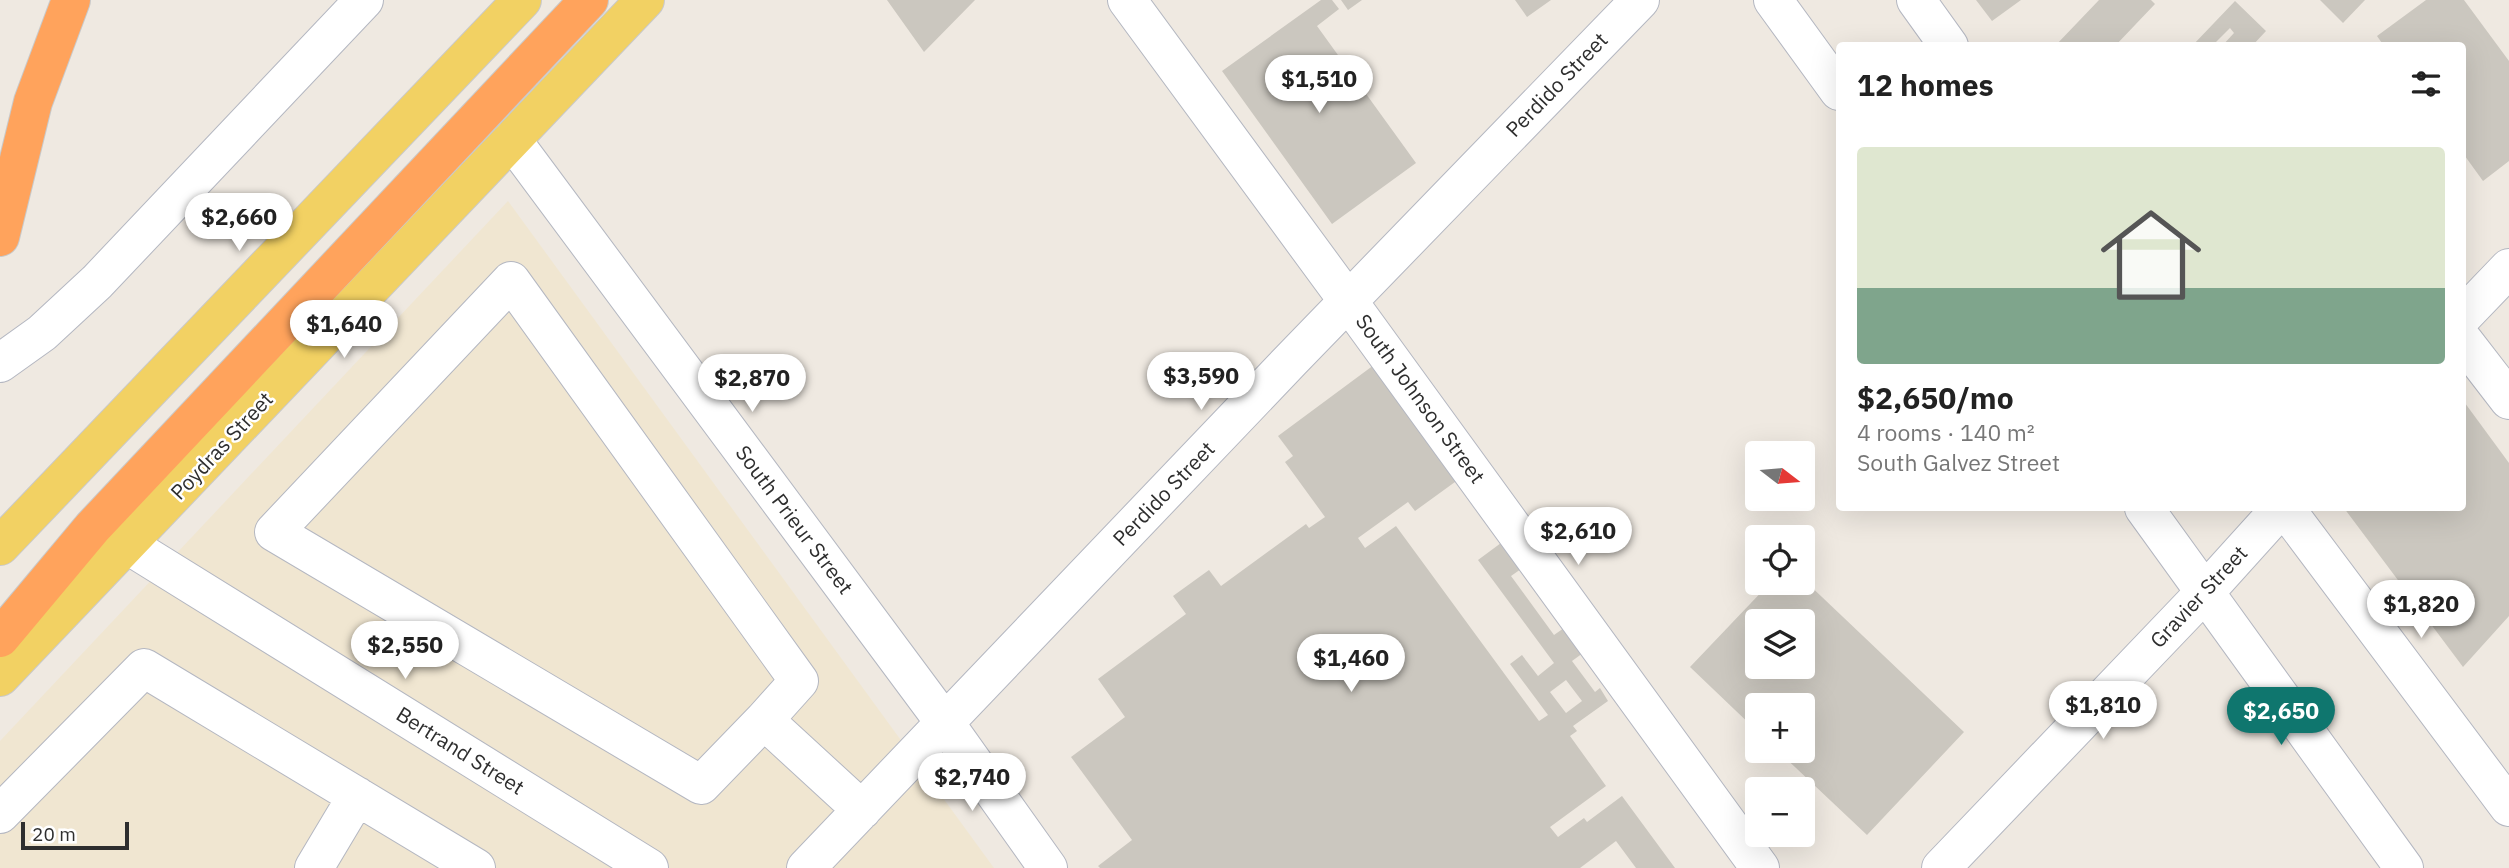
<!DOCTYPE html>
<meta charset="utf-8">
<style>
:root{--surface:#fff;--page:#f6f6f6;--text:#222;--muted:#767676;--accent:#0f766e}
body{margin:0;font-family:"IBM Plex Sans",sans-serif;background:var(--page);color:var(--text);height:100vh;display:flex;flex-direction:column;font-size:26px;white-space:nowrap}
*{box-sizing:border-box;margin:0}
p{font-size:23px;color:var(--muted)}
.icon{flex:none;width:38px;height:38px;fill:none;stroke:currentColor;stroke-width:2;stroke-linecap:round;stroke-linejoin:round}
.map{position:relative;flex:1;overflow:hidden}
.panel{position:absolute;left:1836px;top:42px;width:630px;height:469px;display:flex;flex-direction:column;background:var(--surface);border-radius:7px;box-shadow:0 7px 28px #0002}
.panel>*{flex:none}
.needle{width:46px;rotate:106deg}
.buttons{position:absolute;left:1745px;top:441px;display:grid;gap:14px}
.buttons a{display:grid;place-items:center;width:70px;height:70px;border-radius:7px;background:var(--surface);box-shadow:0 7px 28px #0002;font-size:35px}
.scale{position:absolute;left:21px;bottom:18px;width:108px;box-sizing:border-box;padding-left:7px;border:4px solid #2e2e2e;border-top:0;font-size:19px;line-height:24px;white-space:nowrap;color:#2e2e2e;-webkit-text-stroke:5px #fff;paint-order:stroke}
.price{position:absolute;translate:-50% -60px;padding:0 16px;border-radius:24px;background:#fff;color:#222;font-size:23px;line-height:46px;filter:drop-shadow(0 2px 4px #0008)}
.price::after{content:'';position:absolute;left:50%;top:42px;width:21px;height:16px;margin-left:-10px;background:inherit;clip-path:polygon(0 0,100% 0,50% 100%)}
.price.selected{background:var(--accent);color:#fff}
ul{padding:0;list-style:none}
li{display:grid;align-content:center;gap:14px;height:371px;padding:0 21px}
li span{display:grid;place-items:center;height:217px;border-radius:7px;color:#555}
li>.icon{margin-inline-start:auto}
span .icon{width:126px;height:126px;fill:#fffc;stroke-width:1}
li b{font-size:30px}
h2{display:flex;justify-content:space-between;align-items:center;height:84px;padding:0 21px;font-size:30px}
.map>svg:first-child{display:block}
</style>
<div class="map">
<svg width="2509" height="868" viewBox="0 0 2509 868">
<rect width="100%" height="100%" fill="#efe9e1"/>
<path fill="#f0e6d1" d="M508 201 994 868H0V741Z"/>
<path fill="#cbc7bf" fill-rule="evenodd" d="M887 0H975L924 52Z
M1321 0H1332L1339 9 1317 26 1416 163 1332 224 1222 71Z
M1341 0H1362L1348 10Z
M1515 0H1551L1527 17Z
M1976 0H2021L1992 21Z
M2099 0H2151L2155 4 2115 46H2055Z
M2320 0H2365L2343 23Z
M2426 0H2464L2509 61V161L2483 181 2462 152V46H2384L2377 36Z
M2235 1 2266 31 2252 46H2222L2234 33 2230 28 2212 46H2192Z
M1382 359 1466 474 1415 511 1408 502 1358 538 1365 548 1396 526 1539 721 1548 715 1510 664 1522 655 1538 676 1554 663 1478 560 1501 543 1521 569 1511 576 1554 635 1564 628 1583 653 1572 661 1595 692 1600 688 1608 701 1573 726 1577 731 1570 736 1606 786 1550 827 1558 837 1584 818 1587 822 1622 796 1675 868H1636L1616 841 1580 868H1100L1098 866 1132 840 1071 757 1125 717 1098 679 1186 614 1173 596 1209 570 1221 586 1306 524 1309 528 1325 517 1285 462 1293 456 1278 436ZM1566 680 1582 701 1566 713 1550 692Z
M2462 399 2509 463V616L2463 667 2344 508H2462Z
M1802 578 1964 732 1867 835 1778 751H1802V705H1757V731L1690 667 1770 583H1802ZM1757 621H1802V667H1757Z"/>
<g fill="none" stroke-linecap="round" stroke-linejoin="round">
<defs>
<path id="minor" d="M1127 0 1348 301 1760 868
M1773 0 1839 91
M1916 0 1949 46
M512 140 945 723 1048 868
M2462 317 2509 268
M2462 339 2509 400
M0 363 42 333 97 282 364 0
M2144 508 2404 868
M2285 508 2509 807
M128 545 649 868
M764 720 799 681 511 281 274 532 701 785 764 720 862 810
M0 814 144 668 476 868
M314 868 357 796
M806 868 1291 360 1640 0
M1941 868 2206 591 2281 508"/>
<path id="major" d="M0 546 522 0
M0 677 645 0"/>
<path id="highway" d="M0 237 33 102 71 0
M0 638 92 528 589 0"/>
</defs>
<use href="#minor" stroke="#b4b7c1" stroke-width="40"/>
<use href="#major" stroke="#c9c9c9" stroke-width="40"/>
<use href="#highway" stroke="#c9c9c9" stroke-width="40"/>
<use href="#minor" stroke="#fff" stroke-width="38"/>
<use href="#major" stroke="#f2d163" stroke-width="38"/>
<use href="#highway" stroke="#ffa35c" stroke-width="38"/>
</g>
<g text-anchor="middle" stroke-width="5" stroke-linejoin="round" paint-order="stroke">
<g font-size="21" fill="#2e2e2e" stroke="#fff">
<text transform="translate(1557 85) rotate(-46)" y="7">Perdido Street</text>
<text transform="translate(1420 399) rotate(54)" y="7">South Johnson Street</text>
<text transform="translate(222 446) rotate(-47)" y="7">Poydras Street</text>
<text transform="translate(1164 494) rotate(-46)" y="7">Perdido Street</text>
<text transform="translate(794 520) rotate(53)" y="7">South Prieur Street</text>
<text transform="translate(2199 597) rotate(-47)" y="7">Gravier Street</text>
<text transform="translate(460 751) rotate(32)" y="7">Bertrand Street</text>
</g>
</g>
</svg>
<div class="buttons">
<a><svg class="needle" viewBox="-14 -14 28 28"><path d="M0-13l5 13h-10z" fill="#e53935"/><path d="M0 13l5-13h-10z" fill="#767676"/></svg></a>
<a><svg class="icon" aria-label="locate" viewBox="0 0 24 24"><circle cx="12" cy="12" r="6"/><path d="M12 2v4M12 18v4M2 12h4M18 12h4"/></svg></a>
<a><svg class="icon" aria-label="layers" viewBox="0 0 24 24"><path d="M12 4l9 5-9 5-9-5zM3 14l9 5 9-5"/></svg></a>
<a>+</a>
<a>−</a>
</div>
<div class="scale">20 m</div>
<b class="price" style="left:1319px;top:115px">$1,510</b>
<b class="price" style="left:239px;top:253px">$2,660</b>
<b class="price" style="left:344px;top:360px">$1,640</b>
<b class="price" style="left:1201px;top:412px">$3,590</b>
<b class="price" style="left:752px;top:414px">$2,870</b>
<b class="price" style="left:1578px;top:567px">$2,610</b>
<b class="price" style="left:2421px;top:640px">$1,820</b>
<b class="price" style="left:405px;top:681px">$2,550</b>
<b class="price" style="left:1351px;top:694px">$1,460</b>
<b class="price" style="left:2103px;top:741px">$1,810</b>
<b class="price selected" style="left:2281px;top:747px">$2,650</b>
<b class="price" style="left:972px;top:813px">$2,740</b>
<section class="panel">
<h2>12 homes<svg class="icon" aria-label="filters" viewBox="0 0 24 24"><path d="M4 7h16M4 17h16"/><circle cx="9" cy="7" r="2"/><circle cx="15" cy="17" r="2"/></svg></h2>
<ul>
<li><span style="background:linear-gradient(#dfe7d0 65%,#7fa58c 0)"><svg class="icon" aria-label="home" viewBox="0 0 24 24"><path d="M3 11l9-7 9 7M6 9v11h12V9"/></svg></span><div><b>$2,650/mo</b><p>4 rooms · 140 m²</p><p>South Galvez Street</p></div></li>
</ul>
</section>
</div>
